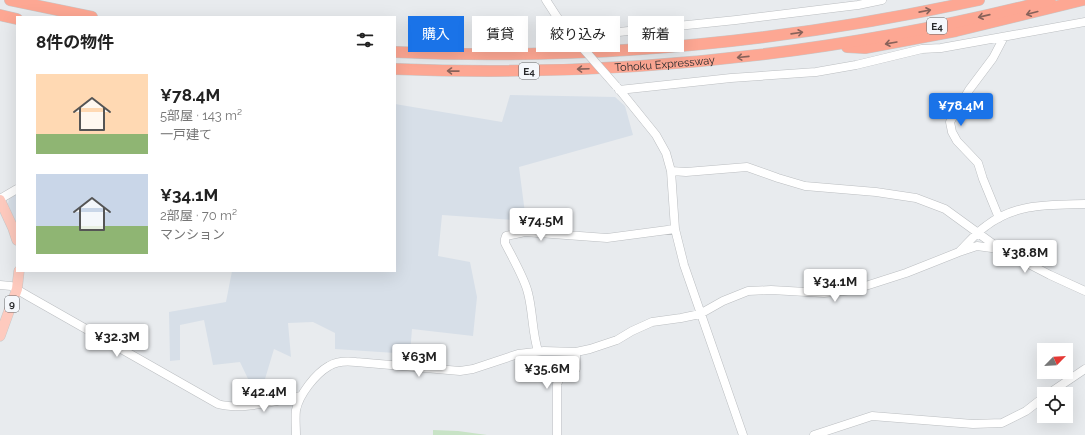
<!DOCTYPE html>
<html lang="ja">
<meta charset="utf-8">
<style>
:root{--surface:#fff;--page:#f2f2f2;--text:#222;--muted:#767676;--accent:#1a73e8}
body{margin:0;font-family:Raleway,"Noto Sans JP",sans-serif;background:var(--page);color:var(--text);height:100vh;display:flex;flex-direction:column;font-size:15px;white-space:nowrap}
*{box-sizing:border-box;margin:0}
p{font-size:13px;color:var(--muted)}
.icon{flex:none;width:22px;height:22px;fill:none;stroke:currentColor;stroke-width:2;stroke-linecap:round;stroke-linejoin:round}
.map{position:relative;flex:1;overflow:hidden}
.drawer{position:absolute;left:16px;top:16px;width:380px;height:256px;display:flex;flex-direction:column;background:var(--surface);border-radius:0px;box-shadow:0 4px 16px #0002}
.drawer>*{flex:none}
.top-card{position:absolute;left:408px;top:16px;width:380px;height:36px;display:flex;gap:8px}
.needle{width:26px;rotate:66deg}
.buttons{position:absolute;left:1037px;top:343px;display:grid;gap:8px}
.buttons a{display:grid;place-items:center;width:36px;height:36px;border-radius:0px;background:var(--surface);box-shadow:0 4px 16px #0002;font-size:20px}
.price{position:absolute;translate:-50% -34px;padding:0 9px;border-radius:4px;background:#fff;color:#222;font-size:13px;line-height:26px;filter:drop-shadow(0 1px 2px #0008)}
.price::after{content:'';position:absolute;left:50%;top:24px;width:12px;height:9px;margin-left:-6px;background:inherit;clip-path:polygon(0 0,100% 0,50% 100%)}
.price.current{background:var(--accent);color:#fff}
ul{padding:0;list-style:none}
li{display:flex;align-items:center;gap:12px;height:100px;padding:0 20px}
li span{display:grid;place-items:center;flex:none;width:112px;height:80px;border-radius:0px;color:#555}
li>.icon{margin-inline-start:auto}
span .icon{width:48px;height:48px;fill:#fffc;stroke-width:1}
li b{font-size:17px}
h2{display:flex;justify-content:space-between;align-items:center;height:48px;padding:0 20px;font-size:17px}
.tag{padding:0 14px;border-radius:0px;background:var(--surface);box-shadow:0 4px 16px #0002;font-size:14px;line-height:36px}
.tag.current{background:var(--accent);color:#fff}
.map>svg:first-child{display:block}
</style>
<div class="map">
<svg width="1085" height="435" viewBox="0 0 1085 435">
<rect width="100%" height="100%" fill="#e8ebee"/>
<path fill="#d7dfe8" d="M510 95 615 97 625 106 633 135 519 167 526 221 442 215 438 256 470 262 477 297 473 336 412 329 410 354 335 349V333L313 322 288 323 291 357 274 349 265 379 249 381 240 362 213 365 204 320 180 325V360L170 361 169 312 226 302 232 271H395V104L502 122Z
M17 194V225L8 204 9 199Z"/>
<path fill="#c8e3c6" d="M433 430 458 431 487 435H433Z"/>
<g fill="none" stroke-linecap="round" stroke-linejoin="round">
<defs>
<path id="minor" d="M546 0 557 17 570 34
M567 31 609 33 736 20 858 5 882 0
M618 88 656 135 666 153 671 171 675 229 684 265 743 435
M619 90 731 78 816 72 856 65 922 49 941 48 1085 22
M671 171 686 172 747 167 778 178 805 186 876 192 916 198 945 209 1000 249 1050 275 1085 291
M0 199 17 189
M999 218 983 179 978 163 957 141 952 132 950 122 969 90 993 58 1004 37
M999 249 977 246 959 252C968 243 976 233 986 226 1016 203 1049 205 1085 204
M0 285 11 286 28 296 218 404C241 411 278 400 301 396
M538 351C532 332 533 312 528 293 525 279 512 257 505 243V239L506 236 525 232 607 238 675 229
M1048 394 1085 369
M296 435C296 427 295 418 296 410 299 395 315 374 329 366 337 361 347 361 356 362L460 371 473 369 518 354 544 351 576 352 590 349 617 340 632 331 652 322 681 318 700 314 723 301 748 291 771 290 824 293 853 290 906 273 959 252
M557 435V384L560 378 576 369V352
M814 435 872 416 973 424 1002 423 1026 411 1044 397"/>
<path id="major" d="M0 200 13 228 17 240
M0 336 17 289 19 271"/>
<g id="highway">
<path d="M10 0 92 17"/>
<path d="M0 15 17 19"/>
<path d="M847 47 865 48 956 31 1083 0"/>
<path d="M395 52C591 61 788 42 979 0"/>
<path id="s1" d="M395 69C615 78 836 55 1050 0"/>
</g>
</defs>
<use href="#minor" stroke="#bbbec1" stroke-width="9"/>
<use href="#major" stroke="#c7c8c8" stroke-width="11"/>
<use href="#highway" stroke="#c7c8c8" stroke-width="12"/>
<use href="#minor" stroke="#fff" stroke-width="8"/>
<use href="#major" stroke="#fecabe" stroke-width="10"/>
<use href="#highway" stroke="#fda793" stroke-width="11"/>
<defs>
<path id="minor-bridge" d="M573 37 616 86"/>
</defs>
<use href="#minor-bridge" stroke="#bbbec1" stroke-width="9" stroke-linecap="butt"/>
<use href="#minor-bridge" stroke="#fff" stroke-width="8"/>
</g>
<defs><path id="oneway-shaft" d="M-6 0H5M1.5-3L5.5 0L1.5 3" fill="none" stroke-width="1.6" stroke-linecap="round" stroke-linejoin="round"/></defs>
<g stroke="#88625a">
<use href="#oneway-shaft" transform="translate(925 11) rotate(-11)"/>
<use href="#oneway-shaft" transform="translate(1032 13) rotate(165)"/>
<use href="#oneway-shaft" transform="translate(984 16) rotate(167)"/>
<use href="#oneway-shaft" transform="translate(797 33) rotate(-8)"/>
<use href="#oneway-shaft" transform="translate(891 43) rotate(170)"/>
<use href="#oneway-shaft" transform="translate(743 57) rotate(174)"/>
<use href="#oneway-shaft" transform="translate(583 69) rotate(178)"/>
<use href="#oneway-shaft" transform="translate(453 71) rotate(-179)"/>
</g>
<g text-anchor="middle" stroke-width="3.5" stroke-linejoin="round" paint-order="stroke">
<g fill="#f5f8fc" stroke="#66686a" stroke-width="1">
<rect x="927" y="18" width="20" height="16" rx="3"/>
<rect x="519" y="63" width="20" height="16" rx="3"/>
<rect x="5" y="296" width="14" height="16" rx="3"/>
</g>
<g font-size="10" font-weight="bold" fill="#292a2c">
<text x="937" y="30">E4</text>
<text x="529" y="75">E4</text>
<text x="12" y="308">9</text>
</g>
<g font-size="11" fill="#292a2c" stroke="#f5f8fc">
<text dy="4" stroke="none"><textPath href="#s1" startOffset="270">Tohoku Expressway</textPath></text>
</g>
</g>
</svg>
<div class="buttons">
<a><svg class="needle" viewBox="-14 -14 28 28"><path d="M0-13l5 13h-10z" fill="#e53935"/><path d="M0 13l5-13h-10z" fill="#767676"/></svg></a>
<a><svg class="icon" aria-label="locate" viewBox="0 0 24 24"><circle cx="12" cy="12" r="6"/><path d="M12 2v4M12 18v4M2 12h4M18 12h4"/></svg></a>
</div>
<b class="price current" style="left:961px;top:127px">¥78.4M</b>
<b class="price" style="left:541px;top:242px">¥74.5M</b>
<b class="price" style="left:1025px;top:274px">¥38.8M</b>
<b class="price" style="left:835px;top:303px">¥34.1M</b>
<b class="price" style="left:117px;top:358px">¥32.3M</b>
<b class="price" style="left:419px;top:378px">¥63M</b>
<b class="price" style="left:547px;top:390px">¥35.6M</b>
<b class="price" style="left:264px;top:413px">¥42.4M</b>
<div class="top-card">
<a class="tag current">購入</a>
<a class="tag">賃貸</a>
<a class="tag">絞り込み</a>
<a class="tag">新着</a>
</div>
<section class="drawer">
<h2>8件の物件<svg class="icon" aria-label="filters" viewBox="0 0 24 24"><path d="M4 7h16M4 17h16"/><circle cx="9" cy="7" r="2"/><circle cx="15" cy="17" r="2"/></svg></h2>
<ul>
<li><span style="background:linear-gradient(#ffd9b3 75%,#8fb573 0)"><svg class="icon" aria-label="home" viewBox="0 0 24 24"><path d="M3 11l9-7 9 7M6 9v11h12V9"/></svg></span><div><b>¥78.4M</b><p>5部屋 · 143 m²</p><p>一戸建て</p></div></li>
<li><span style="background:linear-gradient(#c9d6e8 65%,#8fb573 0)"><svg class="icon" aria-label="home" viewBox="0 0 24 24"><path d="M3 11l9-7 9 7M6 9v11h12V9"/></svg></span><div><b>¥34.1M</b><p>2部屋 · 70 m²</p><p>マンション</p></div></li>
</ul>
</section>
</div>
